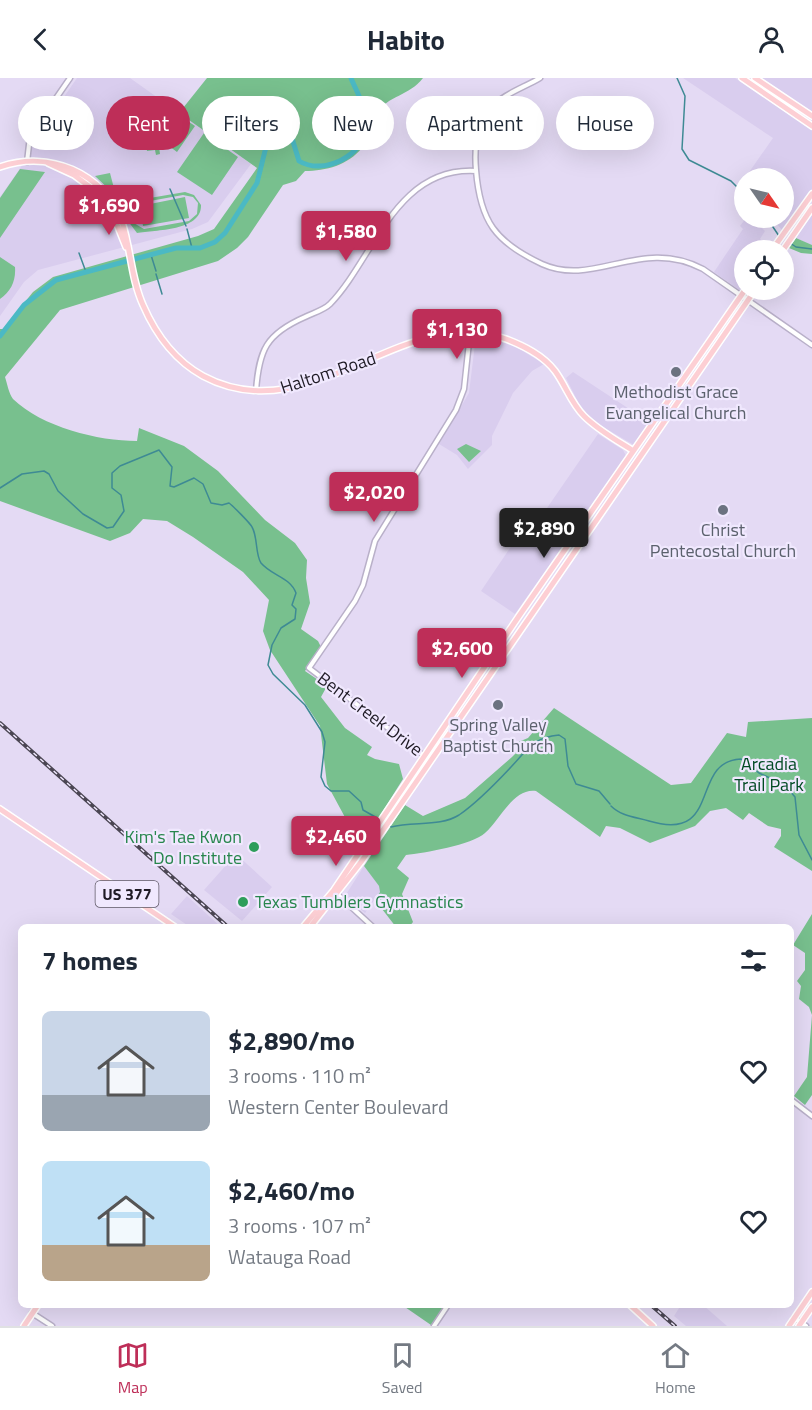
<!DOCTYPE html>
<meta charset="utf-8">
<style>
:root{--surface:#fff;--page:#f2f2f3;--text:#1f2937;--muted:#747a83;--line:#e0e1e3;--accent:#be2e58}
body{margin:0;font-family:"Titillium Web",sans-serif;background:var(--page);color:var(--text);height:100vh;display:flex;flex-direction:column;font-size:22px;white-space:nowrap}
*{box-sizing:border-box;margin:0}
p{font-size:20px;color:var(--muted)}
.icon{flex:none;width:33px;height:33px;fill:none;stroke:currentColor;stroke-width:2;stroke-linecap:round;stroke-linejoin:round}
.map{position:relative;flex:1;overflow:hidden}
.panel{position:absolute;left:18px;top:846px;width:776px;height:384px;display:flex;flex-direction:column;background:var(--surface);border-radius:9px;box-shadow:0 6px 24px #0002}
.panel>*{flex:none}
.guide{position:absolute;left:18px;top:18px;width:777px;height:54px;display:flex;gap:12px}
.needle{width:39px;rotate:124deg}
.buttons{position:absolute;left:734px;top:90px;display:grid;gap:12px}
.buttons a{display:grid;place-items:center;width:60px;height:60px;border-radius:50%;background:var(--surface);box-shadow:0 6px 24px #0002;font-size:30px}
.price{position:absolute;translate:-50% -51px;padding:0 14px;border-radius:6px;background:var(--accent);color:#fff;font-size:20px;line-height:39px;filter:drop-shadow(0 2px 3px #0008)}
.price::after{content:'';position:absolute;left:50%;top:36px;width:18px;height:14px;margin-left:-9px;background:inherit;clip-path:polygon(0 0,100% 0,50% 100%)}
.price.on{background:#222;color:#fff}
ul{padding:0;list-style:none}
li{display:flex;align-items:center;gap:18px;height:150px;padding:0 24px}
li span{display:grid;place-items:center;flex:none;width:168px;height:120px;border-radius:9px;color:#555}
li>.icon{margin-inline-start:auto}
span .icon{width:72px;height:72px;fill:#fffc;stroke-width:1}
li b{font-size:26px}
h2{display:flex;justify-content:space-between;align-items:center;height:72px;padding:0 24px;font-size:26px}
.tag{padding:0 21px;border-radius:27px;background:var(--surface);box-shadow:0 6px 24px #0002;font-size:21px;line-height:54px}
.tag.on{background:var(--accent);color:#fff}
header{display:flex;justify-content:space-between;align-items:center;height:78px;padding:0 24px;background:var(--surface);font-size:27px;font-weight:700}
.dock{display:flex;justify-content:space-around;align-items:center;height:84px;border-top:2px solid var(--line);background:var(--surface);font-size:16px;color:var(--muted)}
.dock a{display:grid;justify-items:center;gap:3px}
.dock .on{color:var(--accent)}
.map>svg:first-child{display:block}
</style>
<header><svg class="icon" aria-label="back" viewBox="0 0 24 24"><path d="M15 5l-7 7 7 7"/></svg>Habito<svg class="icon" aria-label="person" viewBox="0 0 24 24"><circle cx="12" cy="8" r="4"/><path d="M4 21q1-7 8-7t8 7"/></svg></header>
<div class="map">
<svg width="812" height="1248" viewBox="0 0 812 1248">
<rect width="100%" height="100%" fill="#e4daf4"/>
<path fill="#d9cdee" d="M77 0H130L251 86 208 144 192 151 38 192 24 204 0 238V119L30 76 27 73Z
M683 0H735L812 52V111L783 153 771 140H783V100H745L773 60Z
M762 0H812V34Z
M812 137V167H811L796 160Z
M746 140H752L765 153 760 161 771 169 769 172H744V208L741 213 714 194 743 151 740 148Z
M476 258 513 267 544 286 532 293 513 315 492 358V367L468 391 457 377 439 366 469 315Z
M573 294 649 344 634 367 598 346 582 332 566 300Z
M598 356 623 372 626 378 515 536 481 513 529 442 536 446Z
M236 776 272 809 242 843 204 812Z
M364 788 379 808 380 814 365 835 345 818Z
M187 818 221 849H190L171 836Z
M681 1227H703L727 1248H686L674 1238Z"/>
<path fill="#78c08e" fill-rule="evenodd" d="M207 0H423C409 18 389 17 375 36L378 45C371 53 369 63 362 70 348 87 326 93 305 93L296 103 283 107 248 159 237 170 218 183 60 232 5 299C7 305 9 316 13 321 42 349 98 363 137 363L139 350 184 368 218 393 265 442 295 465 307 482 306 500 310 525 301 551 318 563 321 569 305 593 327 608 321 619 345 650 372 669 367 677 375 681 399 686 403 701 366 760 347 743 327 706 320 648 270 572 263 553 269 522 243 494 193 459 167 443 143 441 130 455 110 463 0 423V251H3L33 214 53 199 198 158 214 151 257 90 179 35Z
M157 22 195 48 177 74 165 65 173 52 148 35Z
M87 27 82 33 83 38 72 40 73 45 62 38 65 34 75 32 74 29Z
M143 44 157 55 160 76 156 77 155 72 147 73 145 60 126 47Z
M204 55 238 79 212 117 177 94Z
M20 91 45 94 0 160V120Z
M110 95 116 118 95 98Z
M185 114 194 117 201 127C202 153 156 152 137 155L128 143V133L138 122ZM183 117 193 119 198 125 197 136 189 143 144 151 132 144 131 134 139 125Z
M185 119 189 140 143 148 140 128Z
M796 160 812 167V176L801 175 789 170Z
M0 179 15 189C16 203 11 213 0 221Z
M466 366 481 373 469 384 457 371Z
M554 630 671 707 691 705 727 655 746 659 748 644 812 640V793L774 769 781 758V751L768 748 749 735 743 742 726 730 710 733 695 748 650 765 620 750 606 748 600 759 536 713C513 710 501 741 485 755 472 767 424 775 406 777L397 790 409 800 402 816 413 844 409 849H396L375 822 380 814 379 808 364 788 405 727 423 738 465 720 512 679 516 675 511 667 528 660Z
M812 836V1017L805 1027 794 1018 807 999 812 937 809 929 799 921 801 908 797 903 805 892V875L793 867Z
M402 1227H445L431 1247Z"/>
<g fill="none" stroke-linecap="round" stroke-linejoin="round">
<path stroke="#3e8a94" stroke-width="1.5" d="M677 0 685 18 682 71 689 82 731 103 744 116
M170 111 186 148
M767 140 779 158
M187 151 192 170
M790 165 796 169 812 171
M79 175 86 194
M151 177 156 193
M156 196 162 216
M0 410 22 396 44 393 49 396 58 413 83 436 107 450 113 449 124 433 121 417 112 410V395L120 388 159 372 172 389 170 408 174 409 194 400 203 406 211 425 222 427 229 425C233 428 250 445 252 449 258 459 255 476 261 485 272 498 290 499 296 515L292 527 296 531 295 541 281 550 272 567 268 587 273 596 305 627 322 654 325 664 321 699 325 708 331 713H349L361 724 363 732 379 741
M611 728C621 738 635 739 649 743 723 765 689 683 741 681L759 695 785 707 795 719 799 757 812 782
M383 743 391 749C413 743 440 749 459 737 478 724 496 705 511 689 528 671 532 660 559 657L565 661 568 688 576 706 599 713 610 726"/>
<path stroke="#4bb9c4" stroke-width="5" d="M0 258 24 227 56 202 176 170H200L215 164 225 155 257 105 270 53 280 52 291 57 299 83C323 98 364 78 366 49 368 32 357 15 351 0"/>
<defs>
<path id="minor" d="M540 0C523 10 503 16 490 31 476 49 474 70 476 92 480 143 495 164 542 186 595 210 641 158 703 191L812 267
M27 84 30 58 70 0
M256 313C259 272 266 256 305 239 313 235 324 232 330 226 374 181 395 88 476 93
M430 682 309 590 355 523 363 507 375 463 456 332 464 311 470 255
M336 815 373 849
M790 1021 812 1038
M32 1235 52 1248
M794 1240 806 1248
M434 1248 448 1227"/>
<path id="major" d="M742 0 812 48
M755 0 812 38
M48 85 74 97 94 112 112 134 126 169
M0 89C49 72 103 94 122 144 131 171 131 201 143 227 156 257 174 282 203 298 311 356 404 223 506 261 524 268 543 277 555 293 566 308 571 325 584 338 598 352 616 362 632 372
M772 172 812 116
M783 172 812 130
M0 731 175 849
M303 849 334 812 519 538 745 212
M310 849 361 784 755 212
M630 1227 653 1248
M24 1248 38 1227
M789 1248 812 1214
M799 1248 812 1229"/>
</defs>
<use href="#minor" stroke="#b9b0c9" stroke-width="7"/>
<use href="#major" stroke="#fff" stroke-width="8"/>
<use href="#minor" stroke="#fff" stroke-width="4"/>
<use href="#major" stroke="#fdcfd4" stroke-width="5"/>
<defs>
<path id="rail" d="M0 645 228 849
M651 1227 675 1248"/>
</defs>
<use href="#rail" stroke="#4b4653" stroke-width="4"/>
<use href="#rail" stroke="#f0e8fe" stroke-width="1.5" stroke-dasharray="4.5" stroke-linecap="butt"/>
</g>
<g fill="#6b7280" stroke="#f0e8fe" stroke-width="2">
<circle cx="676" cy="294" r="6"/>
<circle cx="723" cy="432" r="6"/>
<circle cx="498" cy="627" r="6"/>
</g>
<g fill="#2e9e5b" stroke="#f0e8fe" stroke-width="2">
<circle cx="254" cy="769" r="6"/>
<circle cx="243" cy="824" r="6"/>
</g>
<g text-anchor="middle" stroke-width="4.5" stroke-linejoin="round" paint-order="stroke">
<rect fill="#f0e8fe" stroke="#5e5866" stroke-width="1.5" x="95.5" y="803" width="63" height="26" rx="4.5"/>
<g font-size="16" font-weight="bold" fill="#1f1b25">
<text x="127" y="822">US 377</text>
</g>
<g font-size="18" fill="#1f1b25" stroke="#f0e8fe">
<text transform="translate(328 295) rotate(-18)" y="6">Haltom Road</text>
<text transform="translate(370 636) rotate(37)" y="6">Bent Creek Drive</text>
</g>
<g font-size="18" fill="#5b616d" stroke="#f0e8fe">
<text x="676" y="320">Methodist Grace<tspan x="676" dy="21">Evangelical Church</tspan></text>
<text x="723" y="458">Christ<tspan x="723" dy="21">Pentecostal Church</tspan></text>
<text x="498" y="653">Spring Valley<tspan x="498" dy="21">Baptist Church</tspan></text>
</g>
<g font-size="18" fill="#004a23" stroke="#f0e8fe">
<text x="769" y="692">Arcadia<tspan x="769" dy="21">Trail Park</tspan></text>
</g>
<g font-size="18" fill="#27864d" stroke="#f0e8fe" text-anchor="end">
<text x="242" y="765">Kim's Tae Kwon<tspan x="242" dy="21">Do Institute</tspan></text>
<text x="255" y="830" text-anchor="start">Texas Tumblers Gymnastics</text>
</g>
</g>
</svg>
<div class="buttons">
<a><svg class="needle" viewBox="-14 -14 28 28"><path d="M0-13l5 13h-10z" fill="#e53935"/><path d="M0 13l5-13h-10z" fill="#747a83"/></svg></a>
<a><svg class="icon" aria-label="locate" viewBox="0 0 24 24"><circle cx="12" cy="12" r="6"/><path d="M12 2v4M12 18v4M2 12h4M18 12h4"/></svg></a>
</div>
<b class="price" style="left:109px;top:158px">$1,690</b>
<b class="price" style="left:346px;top:184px">$1,580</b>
<b class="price" style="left:457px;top:282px">$1,130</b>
<b class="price" style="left:374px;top:445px">$2,020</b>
<b class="price on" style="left:544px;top:481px">$2,890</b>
<b class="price" style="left:462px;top:601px">$2,600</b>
<b class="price" style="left:336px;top:789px">$2,460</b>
<div class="guide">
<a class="tag">Buy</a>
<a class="tag on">Rent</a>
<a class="tag">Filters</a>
<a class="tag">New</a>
<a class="tag">Apartment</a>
<a class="tag">House</a>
</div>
<section class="panel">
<h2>7 homes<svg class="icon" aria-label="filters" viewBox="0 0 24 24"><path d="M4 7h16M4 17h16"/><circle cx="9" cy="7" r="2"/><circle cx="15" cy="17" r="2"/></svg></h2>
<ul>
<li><span style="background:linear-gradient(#c9d6e8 70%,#9aa5b1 0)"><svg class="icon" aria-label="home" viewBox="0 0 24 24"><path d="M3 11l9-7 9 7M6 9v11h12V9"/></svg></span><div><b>$2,890/mo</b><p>3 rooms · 110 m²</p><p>Western Center Boulevard</p></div><svg class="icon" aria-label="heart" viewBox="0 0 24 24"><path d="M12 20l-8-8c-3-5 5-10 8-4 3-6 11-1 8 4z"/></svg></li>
<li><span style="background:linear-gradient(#bfe0f5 70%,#b9a48a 0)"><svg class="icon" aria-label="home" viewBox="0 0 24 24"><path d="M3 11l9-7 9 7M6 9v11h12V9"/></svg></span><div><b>$2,460/mo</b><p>3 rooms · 107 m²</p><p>Watauga Road</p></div><svg class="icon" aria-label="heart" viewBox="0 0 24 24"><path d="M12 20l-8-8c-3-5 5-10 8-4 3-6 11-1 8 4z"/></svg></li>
</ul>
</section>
</div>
<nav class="dock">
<a class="on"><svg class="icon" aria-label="map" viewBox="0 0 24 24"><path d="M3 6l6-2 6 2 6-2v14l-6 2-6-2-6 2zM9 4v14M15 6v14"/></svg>Map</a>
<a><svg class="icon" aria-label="saved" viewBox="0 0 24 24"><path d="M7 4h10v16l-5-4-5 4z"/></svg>Saved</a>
<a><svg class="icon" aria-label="home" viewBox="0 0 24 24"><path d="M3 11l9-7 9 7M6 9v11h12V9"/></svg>Home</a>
</nav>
